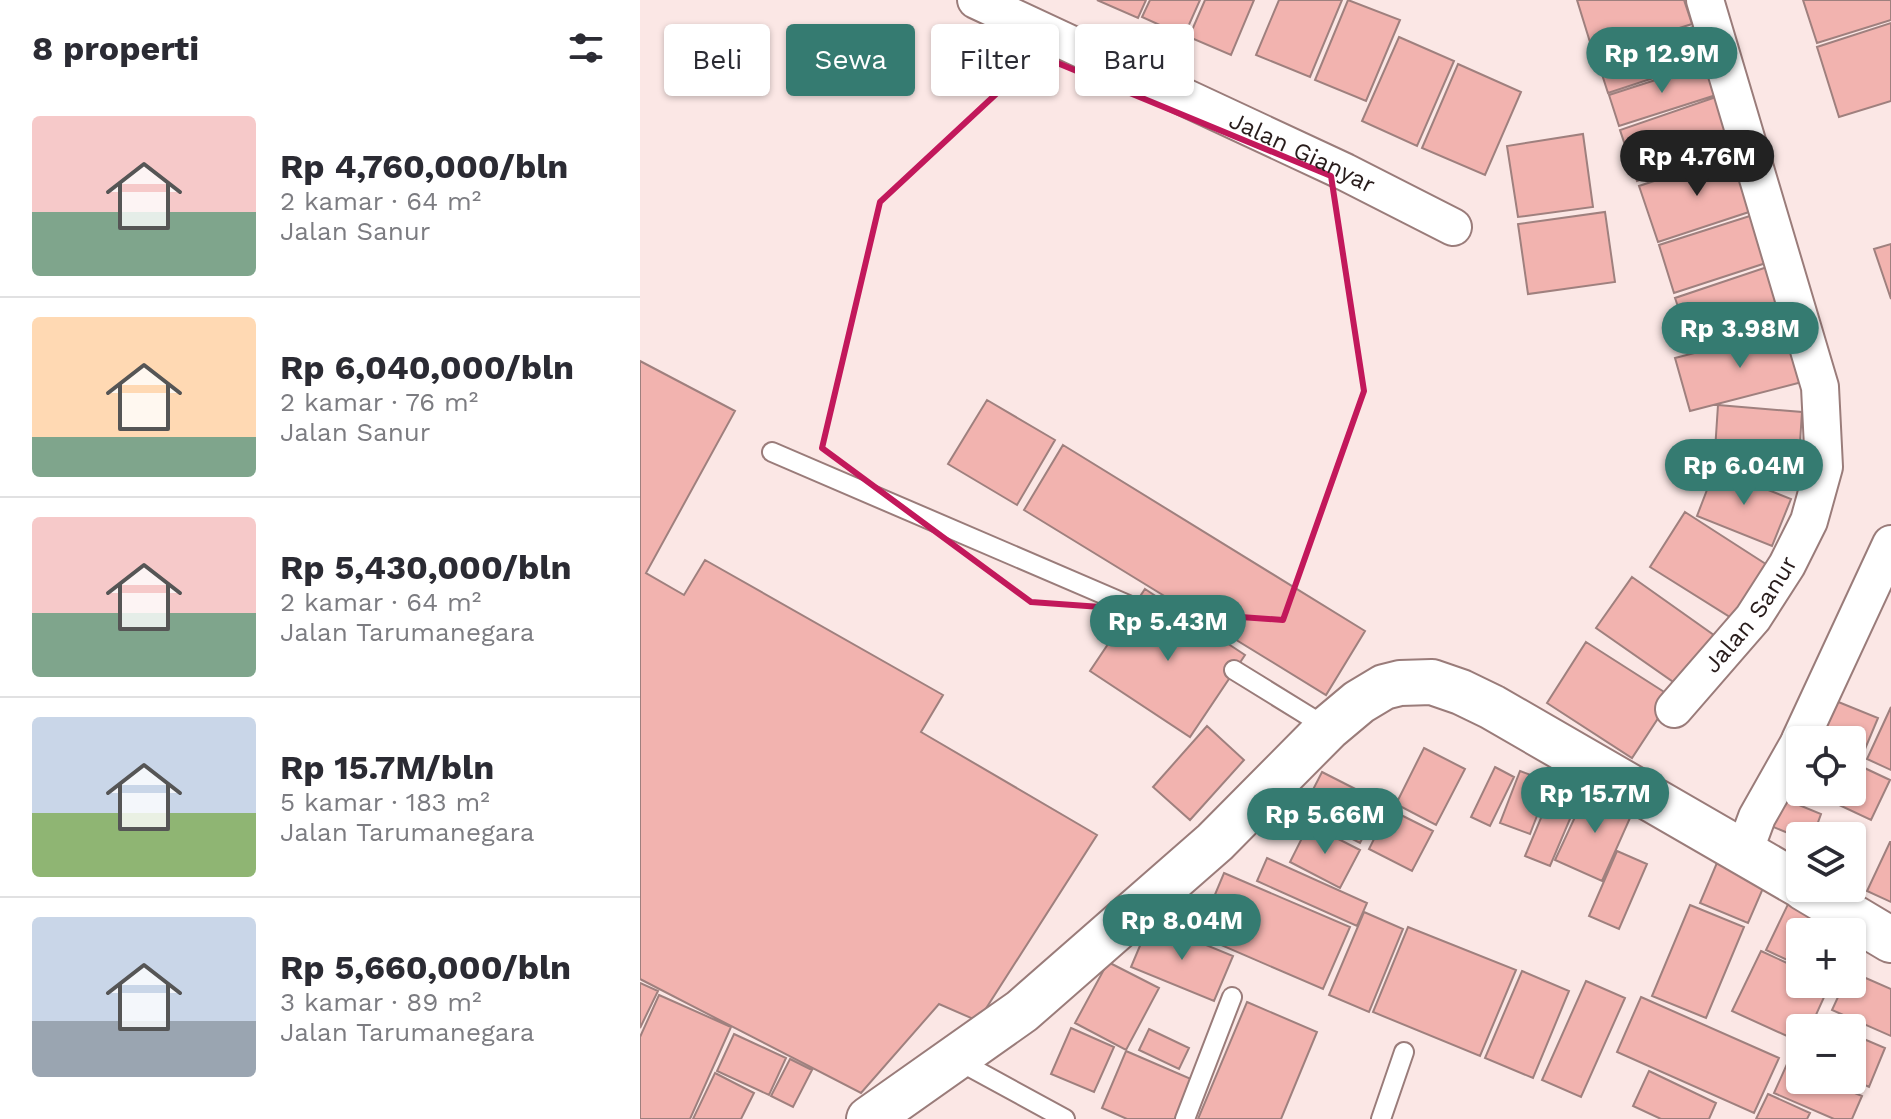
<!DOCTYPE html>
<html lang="id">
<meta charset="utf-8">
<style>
:root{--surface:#fff;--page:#f2f2f3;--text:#2b2b33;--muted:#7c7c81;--line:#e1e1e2;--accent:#357b71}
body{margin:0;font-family:"Work Sans",sans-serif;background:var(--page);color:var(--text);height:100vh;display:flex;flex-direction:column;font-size:30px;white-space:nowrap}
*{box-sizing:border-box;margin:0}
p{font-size:26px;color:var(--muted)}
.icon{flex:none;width:44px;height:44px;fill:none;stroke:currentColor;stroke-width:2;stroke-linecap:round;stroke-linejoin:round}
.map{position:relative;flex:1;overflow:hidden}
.details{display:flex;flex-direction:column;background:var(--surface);width:640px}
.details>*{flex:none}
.hud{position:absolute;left:24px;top:24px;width:760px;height:72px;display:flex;gap:16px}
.fabs{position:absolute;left:1146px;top:726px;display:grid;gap:16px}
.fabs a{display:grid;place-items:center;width:80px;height:80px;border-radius:8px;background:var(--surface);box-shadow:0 2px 6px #0004;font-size:40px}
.price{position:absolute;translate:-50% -68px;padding:0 18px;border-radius:28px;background:var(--accent);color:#fff;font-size:26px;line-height:52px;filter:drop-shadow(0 2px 4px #0008)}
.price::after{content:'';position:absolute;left:50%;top:48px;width:24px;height:18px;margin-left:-12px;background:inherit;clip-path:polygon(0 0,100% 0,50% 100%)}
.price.on{background:#222;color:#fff}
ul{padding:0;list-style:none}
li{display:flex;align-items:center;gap:24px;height:200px;padding:0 32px}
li+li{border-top:2px solid var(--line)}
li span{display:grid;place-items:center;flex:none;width:224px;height:160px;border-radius:8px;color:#555}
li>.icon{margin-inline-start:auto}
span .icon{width:96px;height:96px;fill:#fffc;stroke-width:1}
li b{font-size:34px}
h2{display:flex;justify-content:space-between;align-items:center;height:96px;padding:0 32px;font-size:34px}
.chip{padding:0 28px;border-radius:8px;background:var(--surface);box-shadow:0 2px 6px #0004;font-size:28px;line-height:72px}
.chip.on{background:var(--accent);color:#fff}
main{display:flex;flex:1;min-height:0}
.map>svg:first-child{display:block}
</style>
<main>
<section class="details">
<h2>8 properti<svg class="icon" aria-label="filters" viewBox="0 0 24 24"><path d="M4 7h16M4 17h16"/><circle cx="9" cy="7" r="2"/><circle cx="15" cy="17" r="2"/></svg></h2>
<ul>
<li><span style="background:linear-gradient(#f6c9c9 60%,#7fa58c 0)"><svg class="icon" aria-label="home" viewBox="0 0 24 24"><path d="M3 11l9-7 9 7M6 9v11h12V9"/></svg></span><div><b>Rp 4,760,000/bln</b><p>2 kamar · 64 m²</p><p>Jalan Sanur</p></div></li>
<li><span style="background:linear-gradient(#ffd9b3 75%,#7fa58c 0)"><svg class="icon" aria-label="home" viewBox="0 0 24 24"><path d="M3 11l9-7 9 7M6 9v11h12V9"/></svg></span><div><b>Rp 6,040,000/bln</b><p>2 kamar · 76 m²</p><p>Jalan Sanur</p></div></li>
<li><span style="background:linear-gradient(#f6c9c9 60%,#7fa58c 0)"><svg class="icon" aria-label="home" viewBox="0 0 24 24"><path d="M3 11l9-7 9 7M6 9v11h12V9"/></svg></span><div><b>Rp 5,430,000/bln</b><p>2 kamar · 64 m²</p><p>Jalan Tarumanegara</p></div></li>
<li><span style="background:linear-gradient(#c9d6e8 60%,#8fb573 0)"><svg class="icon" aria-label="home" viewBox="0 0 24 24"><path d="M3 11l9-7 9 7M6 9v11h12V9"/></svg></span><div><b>Rp 15.7M/bln</b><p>5 kamar · 183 m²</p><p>Jalan Tarumanegara</p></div></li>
<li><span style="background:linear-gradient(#c9d6e8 65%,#9aa5b1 0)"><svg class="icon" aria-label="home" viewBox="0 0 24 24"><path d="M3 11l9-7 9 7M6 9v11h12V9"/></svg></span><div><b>Rp 5,660,000/bln</b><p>3 kamar · 89 m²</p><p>Jalan Tarumanegara</p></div></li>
</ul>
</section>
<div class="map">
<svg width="1251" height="1119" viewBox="0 0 1251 1119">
<rect width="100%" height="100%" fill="#fbe7e5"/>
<path fill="#f2b3af" stroke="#9f807e" stroke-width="2" d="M457 0H506L498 18Z
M510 0H560L544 36 502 17Z
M565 0H614L591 55 549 37Z
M639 0H702L670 77 616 55Z
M708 0 760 20 726 101 675 80Z
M937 0H1044L1052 24 954 55Z
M1163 0H1251V20L1177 43Z
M1251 23V101L1199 117 1177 47Z
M1053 27 1065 61 968 93 957 59Z
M759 37 814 61 777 146 722 121Z
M818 64 881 92 845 175 782 148Z
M1065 64 1076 95 979 126 969 95Z
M1076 97 1094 149 997 181 980 130Z
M943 134 953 207 878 217 867 146Z
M1096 154 1115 210 1018 242 999 186Z
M965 212 975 282 888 294 878 224Z
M1116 214 1132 261 1034 293 1019 245Z
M1251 244V299L1234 249Z
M1133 265 1151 319 1053 351 1035 298Z
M1151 328 1166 381 1050 411 1035 358Z
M0 361 95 411 6 573 44 595 65 560 303 695 281 732 457 835 338 1021 299 1004 221 1093 0 979Z
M347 400 415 440 377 505 308 464Z
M1078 405 1162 412 1158 473 1074 466Z
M423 445 725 631 686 695 384 510Z
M1075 469 1151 499 1132 546 1057 516Z
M1045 512 1132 568 1098 622 1010 567Z
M992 577 1078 638 1042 688 956 628Z
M505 589 605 655 550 737 450 671Z
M946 642 1032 697 992 758 907 703Z
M1191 699 1238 718 1220 761 1212 758V740H1173Z
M1251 707V770L1227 759Z
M567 726 604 760 550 820 513 787Z
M784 748 825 769 796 825 756 804Z
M1216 764 1250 780 1231 820 1197 804 1203 792H1212V772Z
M855 767 874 777 850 826 831 817Z
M922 768 947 779 910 866 885 856Z
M880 771 910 782 890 834 860 823Z
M682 772 741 802 720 843 661 813Z
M948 789 994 809 962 881 915 860Z
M1142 798 1181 814 1173 836 1160 838 1131 826Z
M749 809 793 831 772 871 729 849Z
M669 824 720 850 700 888 650 862Z
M1250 842H1251V902L1227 891Z
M977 851 1007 864 979 929 949 916Z
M627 858 727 903 717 926 617 881Z
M1079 858 1127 879 1108 923 1060 903Z
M584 873 710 927 683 989 558 935Z
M1150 900 1212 932H1160V966L1126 950Z
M1050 905 1104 927 1066 1018 1012 996Z
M724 912 763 929 729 1012 689 995Z
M510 922 593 956 574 1001 491 967Z
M768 927 876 970 840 1056 733 1012Z
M1121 951 1160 969V984H1190L1170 1028H1160V1042L1092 1011Z
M468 962 519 988 486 1050 435 1023Z
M882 971 929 991 893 1078 845 1058Z
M1212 972 1251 989V1036L1192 1010 1204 984H1212Z
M946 981 985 998 941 1097 902 1080Z
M0 983 18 991 0 1028Z
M19 995 91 1027 50 1119H0V1037Z
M1001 997 1139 1058 1114 1113 977 1052Z
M607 1002 677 1032 641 1119H558Z
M431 1028 474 1047 454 1092 411 1074Z
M509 1029 549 1048 539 1069 499 1050Z
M94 1034 146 1058 129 1095 77 1071Z
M1212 1034 1245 1048 1229 1087 1212 1079Z
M486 1051 551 1079 535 1119H487L462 1108Z
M150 1059 172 1070 153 1107 131 1096Z
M1147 1064 1160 1070V1080H1184L1222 1096 1212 1119H1194L1134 1093Z
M1009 1071 1076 1103 1069 1119H1021L993 1106Z
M75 1073 114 1093 101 1119H53Z
M1128 1094 1170 1113 1167 1119H1116Z"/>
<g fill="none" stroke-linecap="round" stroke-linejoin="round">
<defs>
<path id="service" d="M132 452 493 607
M594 670 688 728
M317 1060 425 1119
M545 1119 592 997
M741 1119 764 1052"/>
<g id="minor">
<path id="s1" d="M336 0 705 172 813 227"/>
<path id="s2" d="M1034 709 1113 618 1147 565 1169 521 1184 467 1180 387 1065 0"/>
<path d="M1160 740 1251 544"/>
<path d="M1104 852 1117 817 1160 741"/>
</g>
<path id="tertiary" d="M1164 888 1251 940
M229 1119 382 1011 575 842 688 728 719 702 744 687 760 683 792 682 821 692 852 707 1160 885"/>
</defs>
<use href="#service" stroke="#9a7c7a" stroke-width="22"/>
<use href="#minor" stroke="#9a7c7a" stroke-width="40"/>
<use href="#tertiary" stroke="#9a7c7a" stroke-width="48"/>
<use href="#service" stroke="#fff" stroke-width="18"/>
<use href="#minor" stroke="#fff" stroke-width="36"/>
<use href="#tertiary" stroke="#fff" stroke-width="44"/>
</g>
<path fill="none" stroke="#c2185b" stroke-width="6" stroke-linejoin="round" d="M398 55 691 176 724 391 643 620 391 602 182 448 240 202Z"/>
<g text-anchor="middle" stroke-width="6" stroke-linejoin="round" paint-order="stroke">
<g font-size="24" fill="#281c1b" stroke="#fbe7e5">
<text dy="8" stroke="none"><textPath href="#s1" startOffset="360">Jalan Gianyar</textPath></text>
<text dy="8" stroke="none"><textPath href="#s2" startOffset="122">Jalan Sanur</textPath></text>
</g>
</g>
</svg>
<div class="fabs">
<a><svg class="icon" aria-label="locate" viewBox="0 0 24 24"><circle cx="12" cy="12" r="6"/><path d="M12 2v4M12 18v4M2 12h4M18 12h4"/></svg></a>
<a><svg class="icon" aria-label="layers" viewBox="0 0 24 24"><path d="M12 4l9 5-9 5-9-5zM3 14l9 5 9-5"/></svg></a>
<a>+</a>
<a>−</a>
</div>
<b class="price" style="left:1022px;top:95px">Rp 12.9M</b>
<b class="price on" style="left:1057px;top:198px">Rp 4.76M</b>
<b class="price" style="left:1100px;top:370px">Rp 3.98M</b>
<b class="price" style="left:1104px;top:507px">Rp 6.04M</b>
<b class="price" style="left:528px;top:663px">Rp 5.43M</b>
<b class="price" style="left:955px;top:835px">Rp 15.7M</b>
<b class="price" style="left:685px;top:856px">Rp 5.66M</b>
<b class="price" style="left:542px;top:962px">Rp 8.04M</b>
<div class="hud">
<a class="chip">Beli</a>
<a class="chip on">Sewa</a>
<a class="chip">Filter</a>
<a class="chip">Baru</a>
</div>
</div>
</main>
